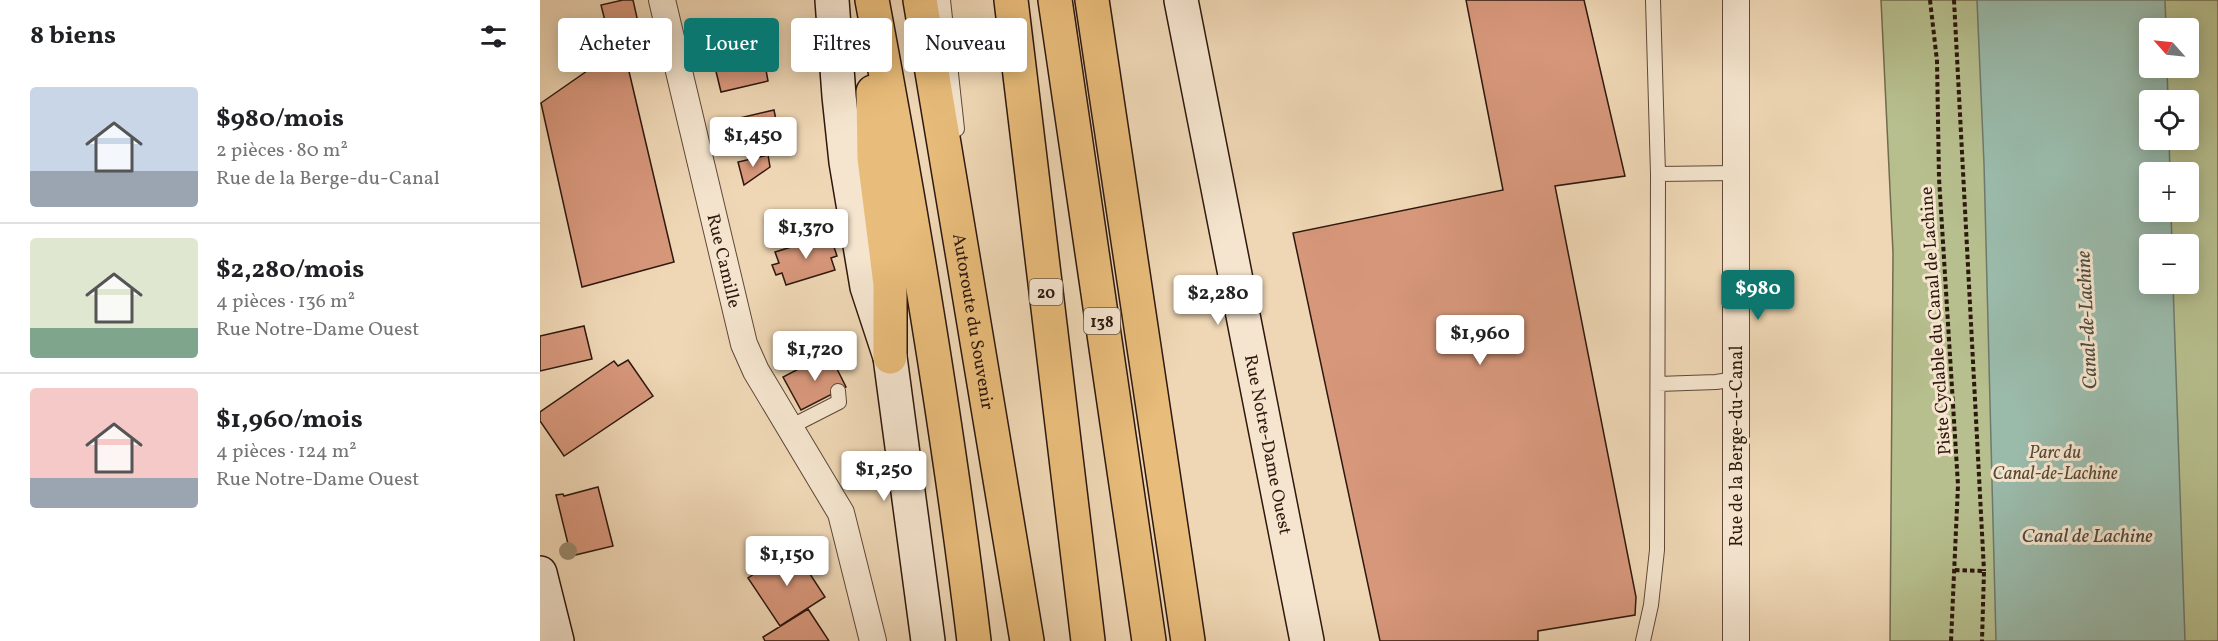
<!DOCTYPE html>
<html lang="fr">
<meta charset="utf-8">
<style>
:root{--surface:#fff;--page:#f2f2f2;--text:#202124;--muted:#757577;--line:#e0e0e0;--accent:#0f766e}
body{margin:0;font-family:Vollkorn,serif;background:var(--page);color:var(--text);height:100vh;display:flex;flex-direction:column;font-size:22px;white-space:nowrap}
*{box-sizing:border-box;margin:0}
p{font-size:20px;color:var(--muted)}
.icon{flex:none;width:33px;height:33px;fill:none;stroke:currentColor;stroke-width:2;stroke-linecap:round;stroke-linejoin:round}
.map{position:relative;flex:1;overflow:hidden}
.sheet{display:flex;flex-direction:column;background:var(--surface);width:540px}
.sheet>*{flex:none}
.guide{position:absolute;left:18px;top:18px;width:570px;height:54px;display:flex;gap:12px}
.needle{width:39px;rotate:297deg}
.controls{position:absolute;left:1599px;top:18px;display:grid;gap:12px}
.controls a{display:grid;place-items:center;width:60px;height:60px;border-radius:6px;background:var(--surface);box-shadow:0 3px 15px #0003;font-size:30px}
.price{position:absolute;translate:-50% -51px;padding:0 14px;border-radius:6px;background:#fff;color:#222;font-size:20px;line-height:39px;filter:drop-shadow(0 2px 3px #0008)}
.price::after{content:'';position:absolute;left:50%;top:36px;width:18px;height:14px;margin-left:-9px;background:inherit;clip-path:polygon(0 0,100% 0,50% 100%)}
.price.active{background:var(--accent);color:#fff}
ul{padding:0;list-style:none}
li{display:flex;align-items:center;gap:18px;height:150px;padding:0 30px}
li+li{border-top:2px solid var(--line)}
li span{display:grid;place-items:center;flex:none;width:168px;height:120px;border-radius:6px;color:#555}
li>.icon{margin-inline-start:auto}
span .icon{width:72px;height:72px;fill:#fffc;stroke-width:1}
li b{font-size:26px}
h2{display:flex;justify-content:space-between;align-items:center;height:72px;padding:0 30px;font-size:26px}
.tag{padding:0 21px;border-radius:6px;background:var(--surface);box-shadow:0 3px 15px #0003;font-size:21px;line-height:54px}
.tag.active{background:var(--accent);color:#fff}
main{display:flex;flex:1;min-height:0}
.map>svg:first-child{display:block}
</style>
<main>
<section class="sheet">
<h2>8 biens<svg class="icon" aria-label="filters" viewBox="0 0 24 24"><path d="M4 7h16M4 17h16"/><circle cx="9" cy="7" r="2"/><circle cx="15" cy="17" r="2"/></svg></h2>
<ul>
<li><span style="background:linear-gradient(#c9d6e8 70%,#9aa5b1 0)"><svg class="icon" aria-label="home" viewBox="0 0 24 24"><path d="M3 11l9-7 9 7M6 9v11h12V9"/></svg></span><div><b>$980/mois</b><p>2 pièces · 80 m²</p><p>Rue de la Berge-du-Canal</p></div></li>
<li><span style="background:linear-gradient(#dfe7d0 75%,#7fa58c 0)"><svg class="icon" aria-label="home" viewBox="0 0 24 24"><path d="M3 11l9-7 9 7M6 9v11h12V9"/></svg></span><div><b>$2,280/mois</b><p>4 pièces · 136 m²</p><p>Rue Notre-Dame Ouest</p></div></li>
<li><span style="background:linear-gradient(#f6c9c9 75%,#9aa5b1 0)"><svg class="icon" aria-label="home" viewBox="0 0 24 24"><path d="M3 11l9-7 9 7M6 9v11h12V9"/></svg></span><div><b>$1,960/mois</b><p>4 pièces · 124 m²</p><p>Rue Notre-Dame Ouest</p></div></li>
</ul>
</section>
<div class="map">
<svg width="1678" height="641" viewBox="0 0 1678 641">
<rect width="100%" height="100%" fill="#efd7b5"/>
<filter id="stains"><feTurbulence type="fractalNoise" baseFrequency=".00333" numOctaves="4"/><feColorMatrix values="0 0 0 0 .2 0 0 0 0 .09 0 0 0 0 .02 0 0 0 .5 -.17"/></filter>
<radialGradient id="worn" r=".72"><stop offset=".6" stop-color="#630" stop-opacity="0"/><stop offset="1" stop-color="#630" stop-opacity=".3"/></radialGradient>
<path fill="#b7bf8e" stroke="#726c4e" stroke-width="1.5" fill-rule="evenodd" d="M1341 0H1678V641H1350L1353 253ZM1610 28H1648V68H1610ZM1610 100H1648V140H1610ZM1610 172H1648V212H1610ZM1610 244H1648V284H1610Z"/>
<path fill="#9abaaa" stroke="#6f796c" stroke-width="1.5" d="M1437 0H1625L1626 28H1610V68H1627L1628 100H1610V140H1629L1630 172H1610V212H1631L1632 244H1610V284H1633L1645 641H1456L1444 164Z"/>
<path fill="#d7977b" stroke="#2e180e" stroke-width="1.5" d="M83 0H93L100 31 56 60 50 38 68 33 61 5Z
M926 0H1044L1085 176 1015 186 1096 597 1095 615 998 631V641H840L753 233 963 190Z
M83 46 134 262 42 287 1 103Z
M227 46 232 69 226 70 228 81 181 92 173 59Z
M234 110 240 140 194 150 187 121Z
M228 155 230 167 204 185 198 162Z
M290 235 297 256 291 258 295 270 246 285 242 273 236 275 232 265 239 263 235 252Z
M44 326 52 359 0 371V336Z
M289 353 306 387 261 410 243 377Z
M88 360 113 396 24 456 0 421V412L74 361 78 366Z
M58 487 73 546 31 556 16 495 23 494 24 496Z
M253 548 285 597 240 626 208 578Z
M268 609 289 641H225L223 637Z"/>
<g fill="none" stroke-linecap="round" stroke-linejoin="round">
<defs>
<path id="service" d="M403 0 417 129
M1118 174 1196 173
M1118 384 1176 382 1196 379
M250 427 299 402 298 391
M1103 641 1111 605 1117 550 1118 174 1113 0"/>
<g id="minor">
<path id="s1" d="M122 0 204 344 216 371 301 513 333 641"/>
<path d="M1196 641V0"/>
</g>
<g id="secondary">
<path d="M292 0 299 96 306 162 327 287 350 357 388 641"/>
<path id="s2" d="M641 0 767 641"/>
<path d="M0 573 17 641"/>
</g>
<g id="motorway">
<path d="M332 0C372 213 408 426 434 641"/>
<path id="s3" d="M380 0 487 641"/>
<path d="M471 0 548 641"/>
<path d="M515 0 609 641"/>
<path d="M552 0 648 641"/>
<path d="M333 92 334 158 350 284V357"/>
</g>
</defs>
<use href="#service" stroke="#5e4838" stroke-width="16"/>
<use href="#minor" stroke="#5e4838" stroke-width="28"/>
<use href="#secondary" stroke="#2e180e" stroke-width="36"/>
<use href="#motorway" stroke="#2e180e" stroke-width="36"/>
<path stroke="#2e180e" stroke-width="4" stroke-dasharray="4.5 3" stroke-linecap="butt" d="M1390 0 1397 61 1399 178 1418 485 1411 641
M1414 0 1444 571
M1415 570 1444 571 1442 641"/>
<use href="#service" stroke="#f5e5cf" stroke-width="14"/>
<use href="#minor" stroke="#f5e5cf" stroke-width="26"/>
<use href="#secondary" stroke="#f5e5cf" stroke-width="33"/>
<use href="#motorway" stroke="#e8bc7a" stroke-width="33"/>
</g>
<circle fill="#9b896e" cx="28" cy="551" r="9"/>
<g text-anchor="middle" stroke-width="6" stroke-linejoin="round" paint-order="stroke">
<g fill="#f5e5cf" stroke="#6a5648" stroke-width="1.5">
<rect x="489.5" y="279" width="33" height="26" rx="4.5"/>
<rect x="544" y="308" width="36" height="26" rx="4.5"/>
</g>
<g font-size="16" font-weight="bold" fill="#2e180e">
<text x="506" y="298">20</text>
<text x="562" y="327">138</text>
</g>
<g font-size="18" fill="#2e180e" stroke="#f5e5cf">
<text dy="6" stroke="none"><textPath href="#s1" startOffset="268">Rue Camille</textPath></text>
<text dy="6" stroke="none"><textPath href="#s3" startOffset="326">Autoroute du Souvenir</textPath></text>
<text transform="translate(1395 321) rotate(-94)" y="6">Piste Cyclable du Canal de Lachine</text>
<text dy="6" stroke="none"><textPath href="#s2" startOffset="453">Rue Notre-Dame Ouest</textPath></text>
<text transform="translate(1196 446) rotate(-90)" y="6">Rue de la Berge-du-Canal</text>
</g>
<g font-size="18" font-style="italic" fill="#574a34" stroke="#f5e5cf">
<text x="1515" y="458">Parc du<tspan x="1515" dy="21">Canal-de-Lachine</tspan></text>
</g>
<g font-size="20" font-style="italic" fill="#4e493d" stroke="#f5e5cf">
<text transform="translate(1546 320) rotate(-93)" y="7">Canal-de-Lachine</text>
<text x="1547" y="542">Canal de Lachine</text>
</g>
</g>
<rect width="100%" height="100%" filter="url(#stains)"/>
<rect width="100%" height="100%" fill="url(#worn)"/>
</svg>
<div class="controls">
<a><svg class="needle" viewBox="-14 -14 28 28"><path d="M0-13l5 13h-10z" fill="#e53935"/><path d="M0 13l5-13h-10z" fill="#757577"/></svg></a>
<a><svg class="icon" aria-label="locate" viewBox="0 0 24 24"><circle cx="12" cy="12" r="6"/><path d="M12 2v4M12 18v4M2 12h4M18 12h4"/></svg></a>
<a>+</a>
<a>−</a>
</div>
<b class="price" style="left:213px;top:168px">$1,450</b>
<b class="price" style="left:266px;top:260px">$1,370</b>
<b class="price active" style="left:1218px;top:321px">$980</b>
<b class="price" style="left:678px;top:326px">$2,280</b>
<b class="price" style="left:940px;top:366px">$1,960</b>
<b class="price" style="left:275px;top:382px">$1,720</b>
<b class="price" style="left:344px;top:502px">$1,250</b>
<b class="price" style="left:247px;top:587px">$1,150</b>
<div class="guide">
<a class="tag">Acheter</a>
<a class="tag active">Louer</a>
<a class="tag">Filtres</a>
<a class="tag">Nouveau</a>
</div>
</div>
</main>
